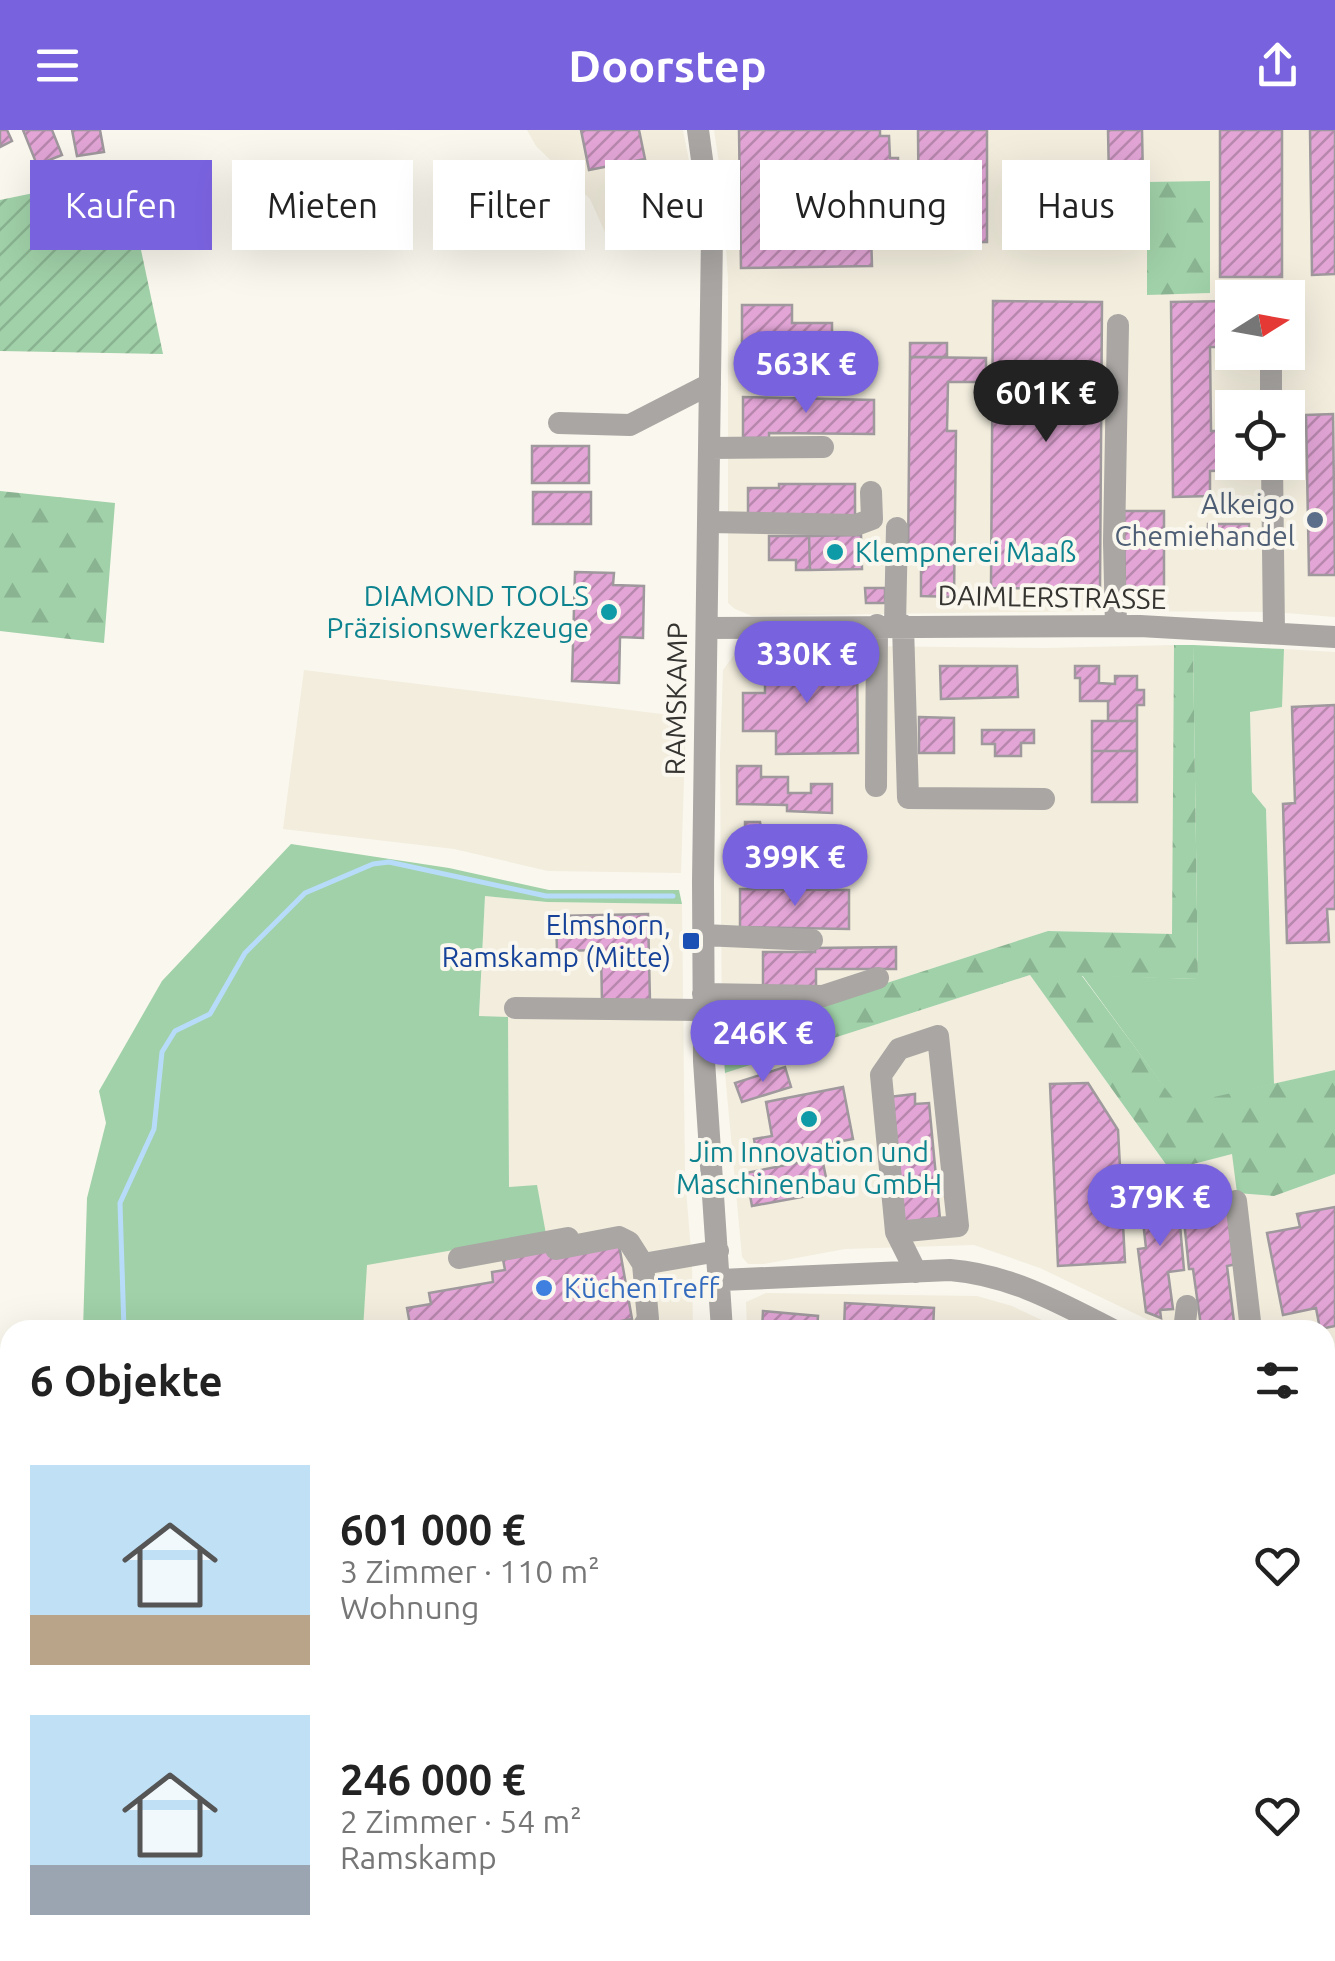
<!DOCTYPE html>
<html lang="de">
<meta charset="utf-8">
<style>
:root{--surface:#fff;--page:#f2f2f2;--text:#222;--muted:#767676;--accent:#7962dd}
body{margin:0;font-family:Ubuntu,sans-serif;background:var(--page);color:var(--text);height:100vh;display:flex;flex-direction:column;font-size:38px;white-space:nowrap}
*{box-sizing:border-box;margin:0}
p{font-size:32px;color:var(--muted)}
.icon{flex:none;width:55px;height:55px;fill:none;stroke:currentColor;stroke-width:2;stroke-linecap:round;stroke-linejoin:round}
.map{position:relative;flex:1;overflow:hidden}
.panel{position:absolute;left:0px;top:1190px;width:1335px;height:642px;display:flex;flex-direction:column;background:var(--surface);border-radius:30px 30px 0 0;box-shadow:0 10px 40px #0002}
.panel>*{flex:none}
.top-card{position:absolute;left:30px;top:30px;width:1275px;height:90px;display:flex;gap:20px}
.needle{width:65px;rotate:79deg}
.controls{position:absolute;left:1215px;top:150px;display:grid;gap:20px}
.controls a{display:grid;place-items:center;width:90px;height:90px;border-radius:0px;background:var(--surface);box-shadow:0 10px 40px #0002;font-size:50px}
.price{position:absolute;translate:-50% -85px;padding:0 22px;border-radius:35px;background:var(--accent);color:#fff;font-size:32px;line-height:65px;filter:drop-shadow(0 2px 5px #0008)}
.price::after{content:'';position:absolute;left:50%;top:60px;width:30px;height:22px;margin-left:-15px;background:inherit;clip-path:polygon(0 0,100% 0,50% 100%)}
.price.selected{background:#222;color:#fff}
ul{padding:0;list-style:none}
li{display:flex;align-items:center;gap:30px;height:250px;padding:0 30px}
li span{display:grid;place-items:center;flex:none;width:280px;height:200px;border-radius:0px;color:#555}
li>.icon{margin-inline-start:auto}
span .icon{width:120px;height:120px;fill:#fffc;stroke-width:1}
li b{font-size:42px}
h2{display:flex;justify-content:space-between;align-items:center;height:120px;padding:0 30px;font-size:42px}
.chip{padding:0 35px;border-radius:0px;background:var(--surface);box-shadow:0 10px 40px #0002;font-size:35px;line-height:90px}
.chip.selected{background:var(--accent);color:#fff}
header{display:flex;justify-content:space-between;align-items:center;height:130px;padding:0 30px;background:var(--accent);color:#fff;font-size:45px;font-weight:600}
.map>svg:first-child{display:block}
</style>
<header><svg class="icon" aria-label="menu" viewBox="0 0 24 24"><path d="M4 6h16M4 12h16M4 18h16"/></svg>Doorstep<svg class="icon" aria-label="share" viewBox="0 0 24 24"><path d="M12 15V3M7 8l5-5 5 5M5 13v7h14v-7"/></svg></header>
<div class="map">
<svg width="1335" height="1831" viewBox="0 0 1335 1831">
<defs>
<pattern id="forest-firs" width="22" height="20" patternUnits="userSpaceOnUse" patternTransform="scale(2.5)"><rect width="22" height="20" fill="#a0d1a8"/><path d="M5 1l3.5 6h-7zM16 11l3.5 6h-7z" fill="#8ab491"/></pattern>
<pattern id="garden-furrows" width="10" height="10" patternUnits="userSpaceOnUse" patternTransform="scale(2.5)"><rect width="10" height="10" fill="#a0d1a8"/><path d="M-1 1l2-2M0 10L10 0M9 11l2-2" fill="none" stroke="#8ab491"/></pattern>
<pattern id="building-hatch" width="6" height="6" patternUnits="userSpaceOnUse" patternTransform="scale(2.5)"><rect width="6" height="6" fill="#e2a5d6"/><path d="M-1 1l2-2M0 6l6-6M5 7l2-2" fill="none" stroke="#b887ae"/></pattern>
</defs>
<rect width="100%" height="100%" fill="#faf7ee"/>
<path fill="#f2eddd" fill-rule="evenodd" d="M527 0H683L691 41 695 111 608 109 590 69 536 16Z
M714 0H1335V487L1274 482 1093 481 752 486 735 479 728 473V149L722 53ZM1209 51 1210 163 1147 164ZM1232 168H1288V222H1232ZM1232 278H1288V332H1232Z
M751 515 1046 518 1174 515 1173 805 1048 801 722 906 720 626 723 540 736 522Z
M1284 519 1335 522V940L1274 954 1266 679 1252 663 1250 582 1281 577Z
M304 540 686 587 681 743 548 741 454 719 283 699Z
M485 766 547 772 682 774 685 1046 692 1134 693 1200H363L366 1135 509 1058 508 888 479 887Z
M1030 845 1169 1039 1232 1024 1274 1066 1335 1044V1226H1325V1200H1169L1040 1138 974 1115 845 1119 764 1134H748L742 1127 725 943Z
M766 1163 977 1166 1012 1176 1063 1200H747L746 1172Z
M1325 1263 1335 1264V1567L1325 1569Z
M1335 1609V1738H1325V1611Z
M1325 1750H1335V1831H891L890 1823 1325 1822Z
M10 1751V1822H739L740 1831H0V1758Z"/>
<path fill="#a0d1a8" d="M1193 515 1284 519 1282 577 1250 582 1252 662 1266 679 1274 954 1178 976 1082 845 1198 849Z
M291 714 449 738 549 760H679L682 774 547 772 485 766 479 886 508 887 509 1057 537 1055 546 1104 367 1135 363 1200H83L87 1068 106 993 99 961 162 851Z
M93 1823V1822L234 1823V1831H92Z"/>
<path fill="url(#forest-firs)" d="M1210 51V163L1147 165V52Z
M0 361 115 373 104 513 0 501Z
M1174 515H1193L1198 849 1082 846 1178 975 1335 940V1044L1274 1066 1237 1063 1232 1024 1170 1040 1030 845 725 943 722 906 1048 801 1172 804Z"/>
<path fill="url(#garden-furrows)" d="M125 44 163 224 0 221V70Z"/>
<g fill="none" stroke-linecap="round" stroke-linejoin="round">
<path stroke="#b6dcfa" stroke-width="5" d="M124 1200 120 1073 154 999 162 922 175 901 210 884 245 823 305 763 373 734 389 732 546 766H673
M0 1774 10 1766"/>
</g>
<path fill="url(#building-hatch)" stroke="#9f989d" stroke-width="2.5" d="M0 0H7L12 11 0 17Z
M23 0H52L62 25 37 35Z
M72 0H100L104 22 77 26Z
M581 0H639L645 29 589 40Z
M739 0H880V6H889L890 28H898L899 103H871L872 136 741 138Z
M918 0H987V112L919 113Z
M1108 0H1142L1143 49H1109Z
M1220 0H1282V147H1220Z
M1310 0H1335V144L1312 145Z
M646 49 677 50 676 82 645 81Z
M993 171 1102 172 1100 459 991 458Z
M1232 171V217H1210L1211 301H1232V332H1237V340L1210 341V366L1173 367 1171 172Z
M742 175H792V193H832V245H742Z
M910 213H947V227H910Z
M910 227 986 228V252H948L947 301H956L954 467 921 466V429H908Z
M743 267 874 270V304L769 303V308H743Z
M1333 284 1335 445H1309L1306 285Z
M532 316H589V353H532Z
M779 354H855V388H748V358H779Z
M533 362H591V394H533Z
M1124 381H1164V467H1125Z
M1208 394H1249V417H1207Z
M861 405 862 439 810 440 809 406Z
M769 406H809L810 440H796V430H769Z
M575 442 614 443 613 455 644 456 643 508 620 507 619 553 572 551Z
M865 458H885V473H866Z
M857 529 858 623 776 624V601H743V563H765V530Z
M940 536H1017L1018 567 941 569Z
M1075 536H1099V553L1115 554V546H1137V560H1144V575H1137V591H1108V571H1080V548H1075Z
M1335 575V779H1327L1329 812 1287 813 1283 674 1295 673 1292 577Z
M919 587 954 588V623H919Z
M1092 591H1137V621H1092Z
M982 600H1034V613H1021V626H995V614H982Z
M1092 621H1137V672H1092Z
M737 636H761V647H788V663H811V654H832V683L787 681V675L737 674Z
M745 692H760L761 698H830V738H759V731H745Z
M740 759 849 760V799L740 797Z
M648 784 650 872 602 873 601 820 557 821 556 786Z
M896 817V839H816V858H763V822H815V818Z
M785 937 791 957 742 972 735 953Z
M1088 953 1118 1000 1125 1132 1058 1136 1050 954Z
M843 957 853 1009 757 1027 754 1009 772 1006 766 972Z
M915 964V974L929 973 940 1089 899 1093 888 967Z
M822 1028 829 1062 752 1076 746 1043Z
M1227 1055 1237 1134 1227 1136 1234 1192 1201 1196 1193 1139H1189L1181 1061Z
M1177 1062 1184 1140 1168 1142 1173 1179 1160 1180 1161 1188 1146 1182 1138 1119 1146 1118 1140 1064Z
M1335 1077V1196L1320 1199 1316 1178 1283 1185 1267 1103 1300 1097 1297 1084Z
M619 1115 632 1189 573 1200H411L407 1178 431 1174 429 1163 493 1152 492 1142 505 1140 502 1124Z
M845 1173 934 1178 933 1200H844Z
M763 1181 818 1186 817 1200H762Z
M1325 1289 1335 1290V1342L1325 1341Z
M1325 1363H1335V1418L1325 1417Z
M1325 1484 1335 1485V1546L1325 1545Z
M1335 1623V1719L1326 1624Z
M1325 1624 1330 1662H1325Z
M272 1822H371L370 1831H271Z
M531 1822 582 1827V1831H530Z
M899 1822H1037L1038 1831H899Z
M1150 1822H1214L1215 1831H1151Z
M420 1827 466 1831H420Z"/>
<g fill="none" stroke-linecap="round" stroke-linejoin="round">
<path stroke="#a9a6a3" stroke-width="22" d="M698 0 712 104 703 752 704 931 722 1200
M1271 238V278
M559 293 630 295 710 254
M710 318 823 317
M1272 332 1274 503
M709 392 856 395 872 389 871 362
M895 495 897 398
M903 495 908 668 1044 669
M1116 496 1114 412 1118 195
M708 498 1140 496 1335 507
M876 656 877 495
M703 805 812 810
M703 864 823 866 878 848
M515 878 703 880
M1236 1071 1251 1200
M896 1102 958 1096 938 906 899 919 881 945 896 1102 916 1142
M556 1119 619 1107 629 1112 643 1134 718 1121
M459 1128 568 1108
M721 1150 950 1140C1011 1145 1060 1173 1113 1200
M641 1200 648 1189 643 1134
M1184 1200 1187 1176
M1325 1244H1335
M1325 1591 1335 1589
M727 1822 728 1831
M788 1822 789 1831
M1091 1822 1092 1831
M1266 1822 1267 1831"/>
</g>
<circle fill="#5c6f8a" stroke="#faf7ee" stroke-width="4" cx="1315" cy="390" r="10"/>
<g fill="#0f9aa8" stroke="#faf7ee" stroke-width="4">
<circle cx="835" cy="422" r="10"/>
<circle cx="609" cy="482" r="10"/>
<circle cx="809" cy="989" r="10"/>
</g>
<rect fill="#1a4fb4" stroke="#faf7ee" stroke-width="4" x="681" y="801" width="20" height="20" rx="5"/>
<circle fill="#3f7fe0" stroke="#faf7ee" stroke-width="4" cx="544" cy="1158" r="10"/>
<g text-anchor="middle" stroke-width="8" stroke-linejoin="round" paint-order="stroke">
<g font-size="28" fill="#4e5e75" stroke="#faf7ee" text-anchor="end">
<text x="1295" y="384">Alkeigo<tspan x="1295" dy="32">Chemiehandel</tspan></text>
</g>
<g font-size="28" fill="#0d838f" stroke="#faf7ee" text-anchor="start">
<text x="855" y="432">Klempnerei Maaß</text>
<text x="589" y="476" text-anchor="end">DIAMOND TOOLS<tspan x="589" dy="32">Präzisionswerkzeuge</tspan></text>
<text x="809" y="1032" text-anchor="middle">Jim Innovation und<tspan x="809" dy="32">Maschinenbau GmbH</tspan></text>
</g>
<g font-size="28" fill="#353431" stroke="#faf7ee">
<text transform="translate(1052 467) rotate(1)" y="10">DAIMLERSTRASSE</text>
<text transform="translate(676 569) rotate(-89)" y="10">RAMSKAMP</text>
</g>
<g font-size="28" fill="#164399" stroke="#faf7ee" text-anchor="end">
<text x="671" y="805">Elmshorn,<tspan x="671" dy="32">Ramskamp (Mitte)</tspan></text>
</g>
<g font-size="28" fill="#366cbe" stroke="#faf7ee" text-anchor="start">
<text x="564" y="1168">KüchenTreff</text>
</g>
</g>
</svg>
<div class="controls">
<a><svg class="needle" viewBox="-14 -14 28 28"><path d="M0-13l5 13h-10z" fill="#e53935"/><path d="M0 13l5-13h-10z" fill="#767676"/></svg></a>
<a><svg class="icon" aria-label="locate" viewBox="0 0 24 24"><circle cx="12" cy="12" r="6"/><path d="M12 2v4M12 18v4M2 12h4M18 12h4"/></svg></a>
</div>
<b class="price" style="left:806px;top:286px">563K €</b>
<b class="price selected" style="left:1046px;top:315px">601K €</b>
<b class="price" style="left:807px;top:576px">330K €</b>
<b class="price" style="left:795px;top:779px">399K €</b>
<b class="price" style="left:763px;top:955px">246K €</b>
<b class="price" style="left:1160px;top:1119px">379K €</b>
<div class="top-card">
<a class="chip selected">Kaufen</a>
<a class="chip">Mieten</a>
<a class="chip">Filter</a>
<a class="chip">Neu</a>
<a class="chip">Wohnung</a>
<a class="chip">Haus</a>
</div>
<section class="panel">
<h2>6 Objekte<svg class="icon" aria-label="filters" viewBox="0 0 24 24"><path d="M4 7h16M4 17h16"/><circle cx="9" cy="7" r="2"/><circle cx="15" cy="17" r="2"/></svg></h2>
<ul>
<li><span style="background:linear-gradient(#bfe0f5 75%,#b9a48a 0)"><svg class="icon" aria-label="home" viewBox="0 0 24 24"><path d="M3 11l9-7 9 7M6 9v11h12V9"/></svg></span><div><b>601 000 €</b><p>3 Zimmer · 110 m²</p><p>Wohnung</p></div><svg class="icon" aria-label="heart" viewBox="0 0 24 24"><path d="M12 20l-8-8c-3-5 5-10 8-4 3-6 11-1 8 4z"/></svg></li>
<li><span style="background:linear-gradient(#bfe0f5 75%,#9aa5b1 0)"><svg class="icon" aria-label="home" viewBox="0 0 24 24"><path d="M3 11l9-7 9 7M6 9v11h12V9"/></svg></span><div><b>246 000 €</b><p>2 Zimmer · 54 m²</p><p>Ramskamp</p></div><svg class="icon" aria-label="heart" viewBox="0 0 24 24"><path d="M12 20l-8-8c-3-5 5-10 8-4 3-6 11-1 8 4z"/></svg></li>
</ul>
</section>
</div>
